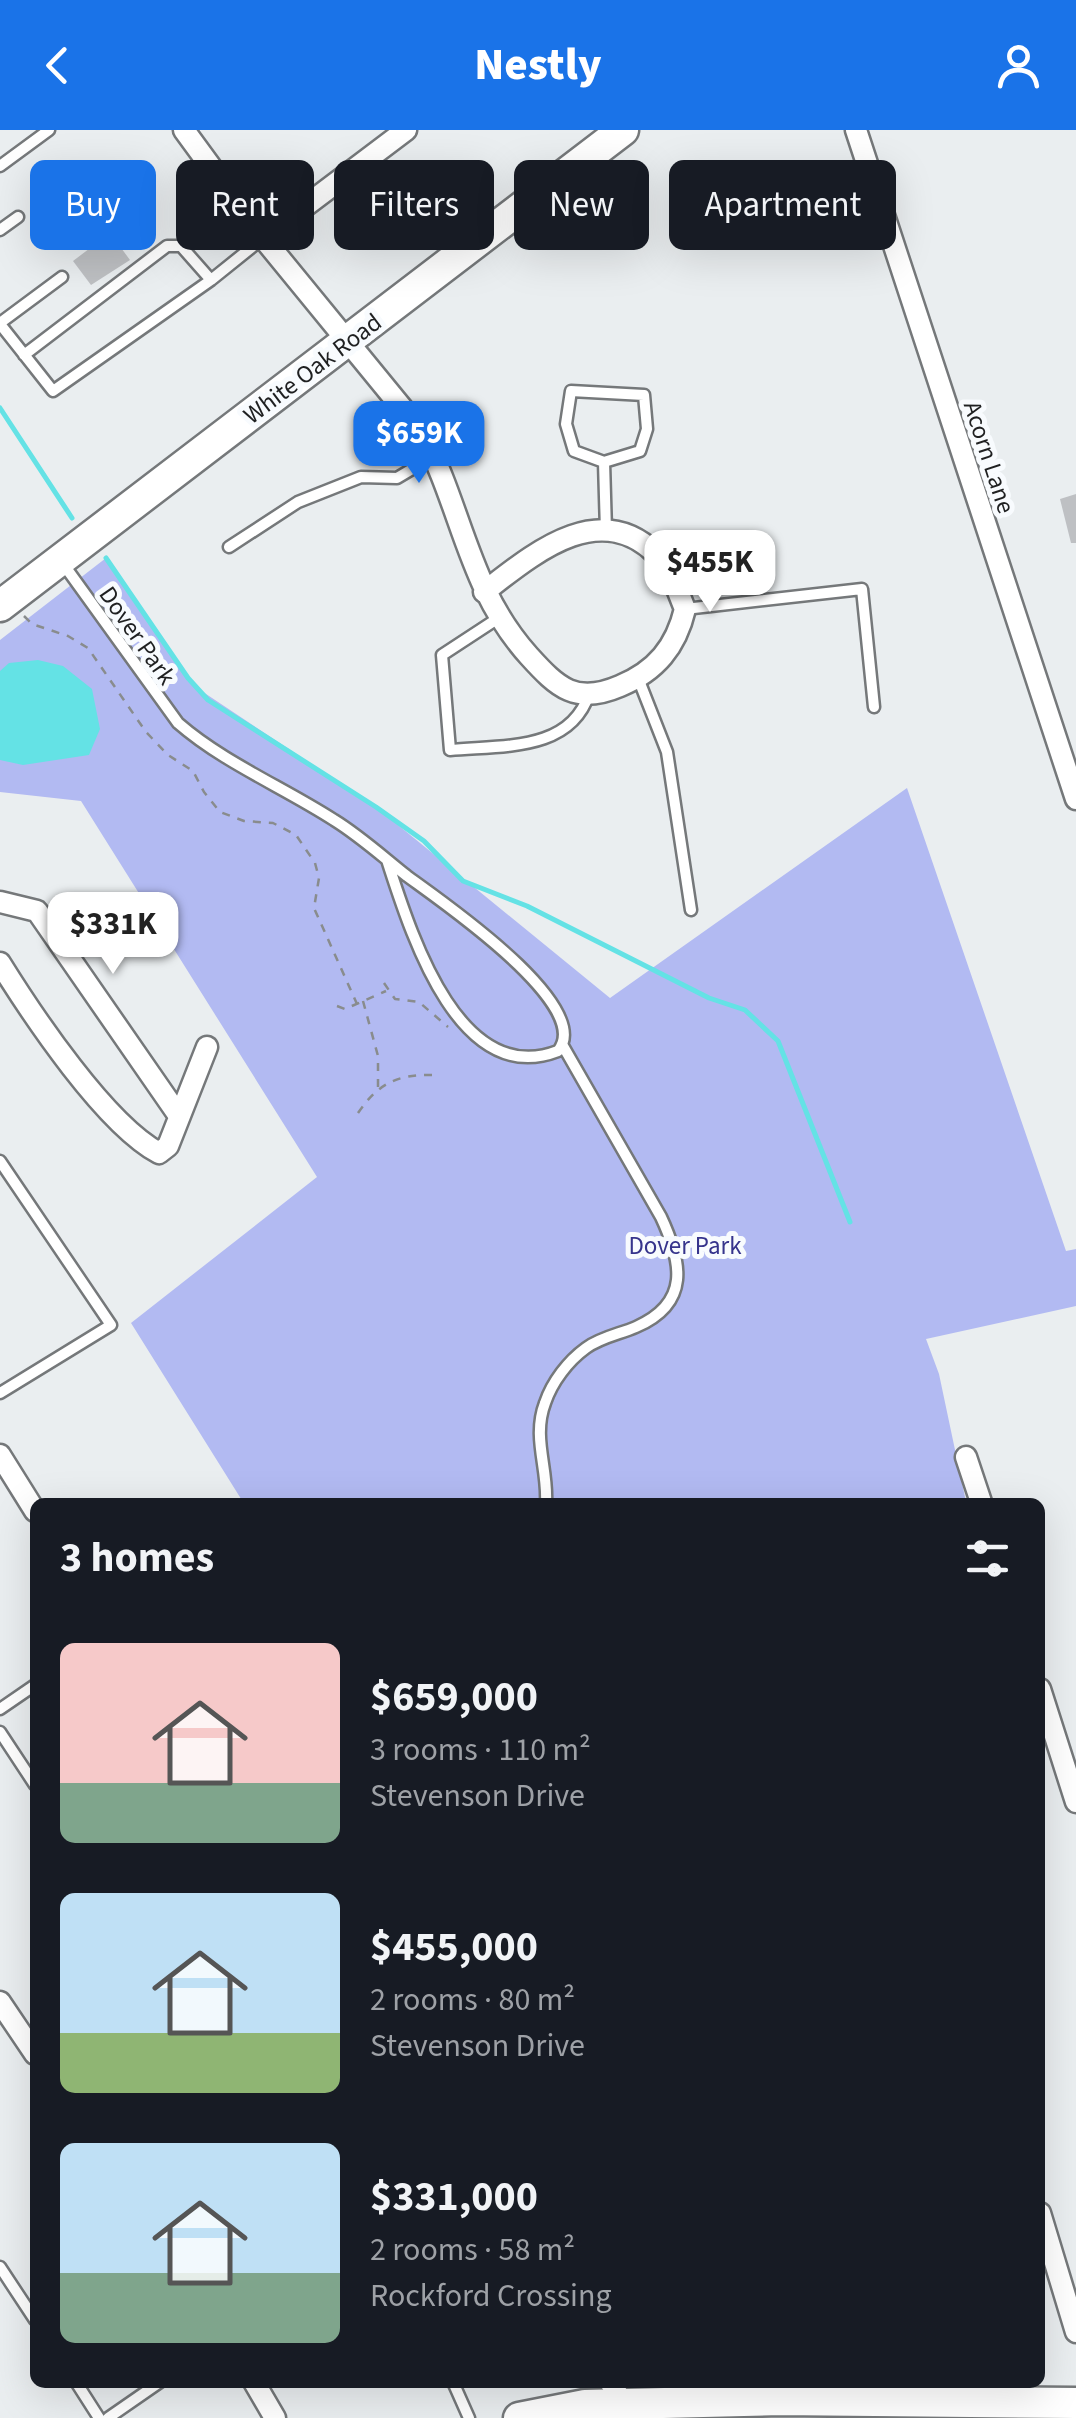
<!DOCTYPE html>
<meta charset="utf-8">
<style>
:root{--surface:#171b24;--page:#242831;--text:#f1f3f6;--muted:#9ea1a6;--accent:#1a73e8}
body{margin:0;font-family:"Source Sans 3",sans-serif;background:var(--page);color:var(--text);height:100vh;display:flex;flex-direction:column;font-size:38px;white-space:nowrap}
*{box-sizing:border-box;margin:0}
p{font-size:32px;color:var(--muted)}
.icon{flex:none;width:55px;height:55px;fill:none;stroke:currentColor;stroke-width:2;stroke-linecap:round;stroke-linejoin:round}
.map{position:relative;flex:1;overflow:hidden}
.panel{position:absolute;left:30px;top:1368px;width:1015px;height:890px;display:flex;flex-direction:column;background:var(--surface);border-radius:15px;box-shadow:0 10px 40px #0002}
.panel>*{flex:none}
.guide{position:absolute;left:30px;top:30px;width:1018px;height:90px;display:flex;gap:20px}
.price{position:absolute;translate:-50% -85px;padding:0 22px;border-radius:20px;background:#fff;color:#222;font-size:32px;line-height:65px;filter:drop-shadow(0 2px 5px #0008)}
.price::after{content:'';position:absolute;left:50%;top:60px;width:30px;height:22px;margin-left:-15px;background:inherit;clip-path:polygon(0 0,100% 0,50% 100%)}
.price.on{background:var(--accent);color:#fff}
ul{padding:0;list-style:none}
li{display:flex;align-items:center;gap:30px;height:250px;padding:0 30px}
li span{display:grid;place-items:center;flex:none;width:280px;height:200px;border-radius:15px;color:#555}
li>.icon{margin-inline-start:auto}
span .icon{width:120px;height:120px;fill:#fffc;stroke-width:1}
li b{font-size:42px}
h2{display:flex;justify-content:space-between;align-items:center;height:120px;padding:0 30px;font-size:42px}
.chip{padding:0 35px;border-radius:15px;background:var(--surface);box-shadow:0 10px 40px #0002;font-size:35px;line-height:90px}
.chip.on{background:var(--accent);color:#fff}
header{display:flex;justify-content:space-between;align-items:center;height:130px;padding:0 30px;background:var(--accent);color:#fff;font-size:45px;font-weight:800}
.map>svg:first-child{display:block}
</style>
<header><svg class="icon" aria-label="back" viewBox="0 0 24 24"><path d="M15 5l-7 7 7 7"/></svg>Nestly<svg class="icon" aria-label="person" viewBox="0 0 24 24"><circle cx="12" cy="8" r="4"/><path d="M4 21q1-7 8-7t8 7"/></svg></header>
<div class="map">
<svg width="1076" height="2288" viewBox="0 0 1076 2288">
<rect width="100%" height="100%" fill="#eaeef0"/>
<path fill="#b2baf2" d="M106 428 197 558 376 677 610 868 907 658 1066 1121 1076 1119V1176L926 1209 939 1244 966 1372H243L131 1193 317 1047 81 671 0 662V510Z"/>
<path fill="#64e2e5" d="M38 530 63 536 92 559 100 599 89 625 23 635 0 630V541L9 533Z"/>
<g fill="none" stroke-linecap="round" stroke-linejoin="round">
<path stroke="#64e2e5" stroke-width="5" d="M0 278 72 388
M106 428 188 548 208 570 376 677 424 711 463 751 527 776 709 868 745 880 778 911 850 1092"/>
</g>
<path fill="#bec0c3" d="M110 103 130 130 91 155 73 131Z
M1076 364V413H1071L1060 369Z"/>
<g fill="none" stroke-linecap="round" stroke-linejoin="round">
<defs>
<path id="lane" d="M0 36 49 0
M0 100 18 87
M0 193 62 147
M0 194 53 261 211 150 262 109
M24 225 167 116H181L211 150
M604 332 574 321 566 294 571 261 644 265 647 299 640 321 604 332 606 401
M229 417 298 372 361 347 397 348 434 326
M64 435 178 593C224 633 283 657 334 690 360 706 383 727 407 746 438 769 596 876 558 921 457 960 409 797 387 730
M685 479 862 459 874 577
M500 487 442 525 450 620C502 615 570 622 589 564
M638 548 667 622 691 780
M0 1031 111 1195 0 1263
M546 1372C548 1338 532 1307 545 1273 552 1252 568 1231 586 1218 601 1207 620 1204 636 1197 691 1173 682 1132 661 1087L563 916
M0 1579 35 1555
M0 1602 35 1655
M0 2137 35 2190
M76 2252 99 2288
M453 2252 469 2288
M108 2288 160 2252"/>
<path id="street" d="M184 0 263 108 421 301C463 379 467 457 529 526 558 558 576 575 620 556 656 541 676 517 685 479 677 460 671 438 656 424 598 367 531 426 484 462
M856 0 1076 669
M263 108 406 0
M0 772 37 781 179 986
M0 833C33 886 105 994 159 1023L168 1016 207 917
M0 1325 35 1381
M966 1327 981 1372
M1040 1559 1076 1672
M0 1872 35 1924
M1040 2083 1076 2202
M254 2252 275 2288
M610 2252 624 2274"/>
<path id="secondary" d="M0 476 623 0
M519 2288 585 2275 780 2270 1076 2273"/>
</defs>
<use href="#lane" stroke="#75787a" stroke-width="15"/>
<use href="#street" stroke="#75787a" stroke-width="25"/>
<use href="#secondary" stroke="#75787a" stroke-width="35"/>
<path stroke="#898c8d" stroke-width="2.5" stroke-dasharray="8 8" stroke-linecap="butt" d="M24 486 32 494 68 506 88 518 146 602 168 625 193 641 204 662 220 682 244 691 273 693 296 705 315 733 319 748 314 778 357 874
M384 853 395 869 419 872 448 897
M363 871 378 926V957
M337 876 345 879 386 861
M358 983C377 955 396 944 432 945"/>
<use href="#lane" stroke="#fff" stroke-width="10"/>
<use href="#street" stroke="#fff" stroke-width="20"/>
<use href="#secondary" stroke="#fff" stroke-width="30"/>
</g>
<g text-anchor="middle" stroke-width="10" stroke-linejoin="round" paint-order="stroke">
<g font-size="25" fill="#1f2021" stroke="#f8fbfe">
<text transform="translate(312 238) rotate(-37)" y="9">White Oak Road</text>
<text transform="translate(990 327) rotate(72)" y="9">Acorn Lane</text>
<text transform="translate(138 505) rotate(55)" y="9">Dover Park</text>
</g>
<g font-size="25" fill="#36348c" stroke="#f8fbfe">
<text x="685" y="1124">Dover Park</text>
</g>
</g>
</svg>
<b class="price on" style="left:419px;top:356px">$659K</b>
<b class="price" style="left:710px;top:485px">$455K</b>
<b class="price" style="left:113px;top:847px">$331K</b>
<div class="guide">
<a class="chip on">Buy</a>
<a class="chip">Rent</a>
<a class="chip">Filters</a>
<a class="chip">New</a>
<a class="chip">Apartment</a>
</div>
<section class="panel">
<h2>3 homes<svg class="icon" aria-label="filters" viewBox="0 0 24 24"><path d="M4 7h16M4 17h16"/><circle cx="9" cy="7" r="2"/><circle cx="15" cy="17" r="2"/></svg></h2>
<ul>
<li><span style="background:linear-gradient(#f6c9c9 70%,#7fa58c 0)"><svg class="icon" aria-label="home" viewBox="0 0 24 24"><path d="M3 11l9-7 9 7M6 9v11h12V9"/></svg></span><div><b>$659,000</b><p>3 rooms · 110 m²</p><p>Stevenson Drive</p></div></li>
<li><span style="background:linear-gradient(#bfe0f5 70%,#8fb573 0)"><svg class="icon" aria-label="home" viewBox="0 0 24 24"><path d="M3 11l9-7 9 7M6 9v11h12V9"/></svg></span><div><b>$455,000</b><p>2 rooms · 80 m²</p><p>Stevenson Drive</p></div></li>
<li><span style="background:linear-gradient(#bfe0f5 65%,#7fa58c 0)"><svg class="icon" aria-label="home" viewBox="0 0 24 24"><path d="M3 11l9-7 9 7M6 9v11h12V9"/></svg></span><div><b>$331,000</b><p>2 rooms · 58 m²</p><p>Rockford Crossing</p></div></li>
</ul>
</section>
</div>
